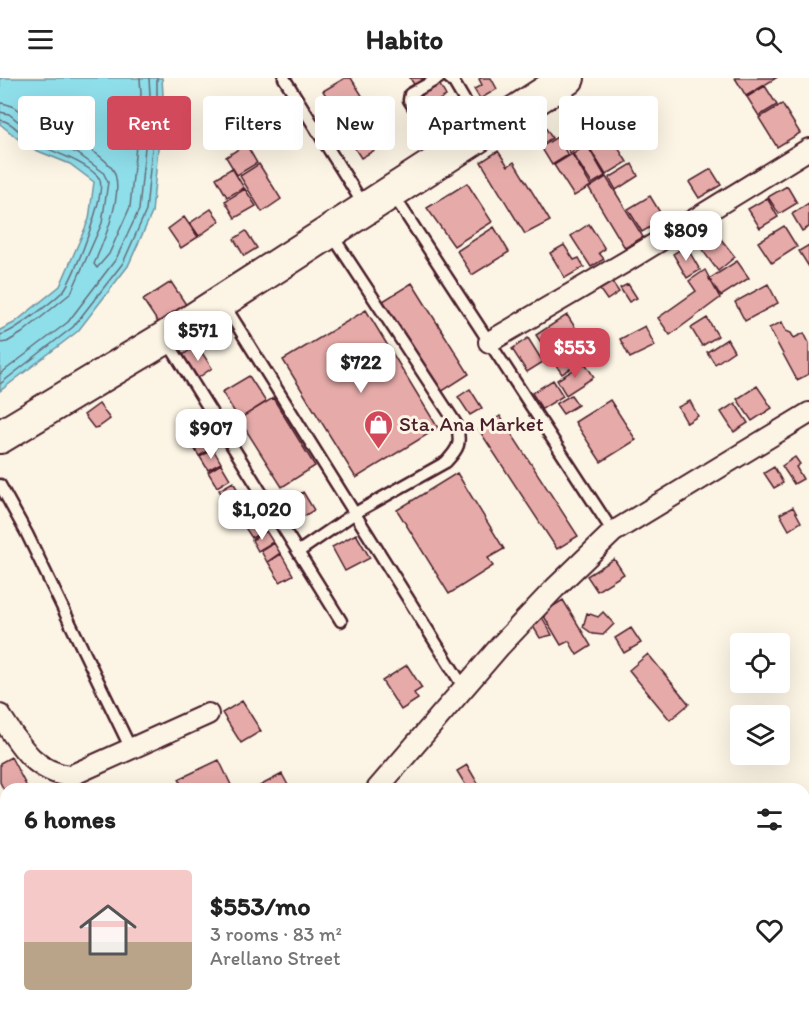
<!DOCTYPE html>
<meta charset="utf-8">
<style>
:root{--surface:#fff;--page:#f6f6f6;--text:#222;--muted:#767676;--line:#e0e0e0;--accent:#d1495b}
body{margin:0;font-family:Itim,sans-serif;background:var(--page);color:var(--text);height:100vh;display:flex;flex-direction:column;font-size:22px;white-space:nowrap}
*{box-sizing:border-box;margin:0}
p{font-size:20px;color:var(--muted)}
.icon{flex:none;width:33px;height:33px;fill:none;stroke:currentColor;stroke-width:2;stroke-linecap:round;stroke-linejoin:round}
.map{position:relative;flex:1;overflow:hidden}
.side{position:absolute;left:0px;top:705px;width:810px;height:234px;display:flex;flex-direction:column;background:var(--surface);border-radius:18px 18px 0 0;box-shadow:0 6px 24px #0002}
.side>*{flex:none}
.top-card{position:absolute;left:18px;top:18px;width:774px;height:54px;display:flex;gap:12px}
.controls{position:absolute;left:730px;top:555px;display:grid;gap:12px}
.controls a{display:grid;place-items:center;width:60px;height:60px;border-radius:6px;background:var(--surface);box-shadow:0 6px 24px #0002;font-size:30px}
.price{position:absolute;translate:-50% -51px;padding:0 14px;border-radius:12px;background:#fff;color:#222;font-size:20px;line-height:39px;filter:drop-shadow(0 2px 3px #0008)}
.price::after{content:'';position:absolute;left:50%;top:36px;width:18px;height:14px;margin-left:-9px;background:inherit;clip-path:polygon(0 0,100% 0,50% 100%)}
.price.active{background:var(--accent);color:#fff}
ul{padding:0;list-style:none}
li{display:flex;align-items:center;gap:18px;height:150px;padding:0 24px}
li+li{border-top:2px solid var(--line)}
li span{display:grid;place-items:center;flex:none;width:168px;height:120px;border-radius:6px;color:#555}
li>.icon{margin-inline-start:auto}
span .icon{width:72px;height:72px;fill:#fffc;stroke-width:1}
li b{font-size:26px}
h2{display:flex;justify-content:space-between;align-items:center;height:72px;padding:0 24px;font-size:26px}
.chip{padding:0 21px;border-radius:6px;background:var(--surface);box-shadow:0 6px 24px #0002;font-size:21px;line-height:54px}
.chip.active{background:var(--accent);color:#fff}
header{display:flex;justify-content:space-between;align-items:center;height:78px;padding:0 24px;background:var(--surface);font-size:27px;font-weight:800}
.map>svg:first-child{display:block}
</style>
<header><svg class="icon" aria-label="menu" viewBox="0 0 24 24"><path d="M4 6h16M4 12h16M4 18h16"/></svg>Habito<svg class="icon" aria-label="search" viewBox="0 0 24 24"><circle cx="10" cy="10" r="6"/><path d="M15 15l6 6"/></svg></header>
<div class="map">
<svg width="809" height="939" viewBox="0 0 809 939">
<rect width="100%" height="100%" fill="#fcf5e5"/>
<filter id="ink" filterUnits="userSpaceOnUse"><feTurbulence type="fractalNoise" baseFrequency=".0167" numOctaves="2"/><feDisplacementMap in="SourceGraphic" scale="12" xChannelSelector="R" yChannelSelector="G"/><feConvolveMatrix kernelMatrix="1 2 1 2 8 2 1 2 1" color-interpolation-filters="sRGB"/></filter>
<g filter="url(#ink)">
<path fill="#8fdfeb" stroke="#73929e" stroke-width="1.5" d="M0 0H162L163 17 152 135 128 188 78 253 0 313V252L14 245 60 208 89 141 94 104 70 86 28 69 0 46Z
M0 800 6 804V933H324L322 939H0Z"/>
<g fill="none" stroke-linecap="round" stroke-linejoin="round">
<path stroke="#666c78" stroke-width="1.5" d="M0 25C19 26 27 44 43 51 66 61 95 69 111 89 128 109 103 165 94 186L97 190 109 176 130 129 141 16 140 0
M0 34 9 36 35 57 77 75 103 94 108 104 102 145 71 215 22 255 7 264 0 265
M0 42C13 43 22 59 34 65 51 73 87 84 99 100 108 112 74 200 64 212 55 222 11 256 0 257
M0 296 68 244 116 181 139 132 150 17 149 0
M0 306 73 249 123 185 146 133 157 17V0"/>
</g>
<path fill="#e6aba9" stroke="#4a1f2b" stroke-width="1.5" d="M345 0H351L363 19 337 35 323 13Z
M410 0H436L446 18 428 29Z
M481 0H491L497 11 480 21 474 11 482 7 479 1Z
M735 0H776L746 18Z
M765 8 777 27 759 38 747 19Z
M782 26 800 55 777 69 759 40Z
M591 34 603 52 583 64 571 45Z
M260 35 278 62 268 68 251 41Z
M542 44 552 60 539 68 529 52Z
M572 50 583 67 570 75 559 58Z
M362 52 375 72 361 80 348 60Z
M607 52 627 84 606 97 586 64Z
M557 59 568 77 552 87 541 69Z
M246 66 257 85 237 97 226 79Z
M587 67 605 98 592 106 573 76Z
M498 73 508 88 514 84 550 143 525 156 481 84Z
M572 76 591 108 574 118 554 87Z
M259 86 281 121 262 134 240 98Z
M632 86 638 98 616 112 609 100Z
M232 90 244 110 227 119 216 100Z
M711 91 721 107 699 120 689 104Z
M606 99 643 159 625 170 589 110Z
M467 105 492 144 454 168 427 130Z
M787 108 797 125 779 136 768 119Z
M245 111 256 128 235 140 225 123Z
M650 118 664 141 642 154 628 131Z
M767 120 778 139 760 150 748 131Z
M809 125V149L802 153 792 136Z
M211 131 220 143 199 158 190 145Z
M184 139 198 159 181 170 168 151Z
M589 146 605 171 599 175 604 181 591 189 571 158Z
M784 148 797 169 772 185 758 164Z
M494 149 509 174 472 197 457 173Z
M246 153 257 170 244 178 234 161Z
M717 156 735 179 718 193 700 169Z
M564 167 574 182 579 180 584 189 565 200 550 175Z
M809 167V189L799 173Z
M686 168 700 192 687 200 673 176Z
M737 183 749 200 721 218 709 201Z
M705 192 720 220 670 257 658 240 696 213 689 203Z
M171 204 187 228 159 246 143 222Z
M612 204 619 214 607 222 600 212Z
M412 205 469 296 441 314 383 223Z
M628 206 637 220 629 224 620 210Z
M768 206 778 225 745 243 735 224Z
M366 232 438 350 356 400 283 282Z
M567 237 593 277 562 296 536 257Z
M707 240 718 258 702 268 691 250Z
M782 244 786 253 791 255 794 260 804 255 809 265V296L797 302 769 250Z
M645 248 655 268 630 280 620 261Z
M528 260 543 284 527 294 512 271Z
M727 261 734 273 715 286 707 274Z
M197 267 212 290 198 300 183 277Z
M585 285 594 299 566 317 557 302Z
M249 298 266 324 239 341 222 314Z
M553 302 563 318 542 331 532 315Z
M757 308 772 330 752 343 737 321Z
M470 311 482 330 470 337 458 319Z
M571 317 578 327 563 336 556 326Z
M273 320 315 388 282 409 239 341Z
M610 322 636 362 601 384 575 344Z
M690 323 698 338 687 345 678 329Z
M735 325 748 345 734 354 721 334Z
M99 326 110 341 99 349 94 350 84 337Z
M191 334 213 370 199 378 177 342Z
M500 338 578 458 557 471 479 352Z
M213 371 221 385 208 392 200 379Z
M795 379 800 386 796 389 803 401 794 406 782 388Z
M221 386 230 401 217 409 208 394Z
M774 389 783 405 774 410 764 395Z
M457 395 504 471 488 480 493 488 449 516 397 432Z
M233 404 240 416 226 424 219 412Z
M303 414 314 432 298 442 287 424Z
M247 422 257 439 243 447 233 430Z
M793 429 801 444 789 452 780 436Z
M258 439 265 452 252 460 244 448Z
M266 453 273 464 258 473 252 462Z
M356 456 370 480 345 493 332 469Z
M274 465 280 475 267 484 261 473Z
M281 476 293 497 280 504 268 484Z
M614 481 624 496 597 513 587 498Z
M563 522 591 568 577 577 569 563 561 567 542 535Z
M603 534 614 546 603 557 593 556 583 549 587 535 598 539Z
M542 539 552 557 540 560 531 545Z
M631 550 641 565 624 575 615 560Z
M648 576 689 626 670 642 629 592Z
M407 587 422 610 414 615 418 621 401 632 382 603Z
M242 623 261 653 241 665 222 635Z
M11 679 28 711H6V716L0 704V685Z
M219 682 232 709 228 711H183L179 701Z
M467 687 481 711H468L457 693Z
M282 696 290 711H254Z"/>
<g fill="none" stroke-linecap="round" stroke-linejoin="round">
<defs>
<path id="service" d="M284 0 365 129
M439 0 410 16 409 22 444 77
M449 0 453 3 482 52
M392 115 613 454
M223 225 464 610
M167 263 341 543
M0 407 27 456 131 671
M298 474 355 435 446 384C459 370 461 366 457 347L332 157"/>
<path id="minor" d="M489 264 627 183 809 71
M0 637C19 666 34 694 70 698L208 636
M377 711 500 568 555 510 613 454 809 335"/>
<path id="primary" d="M0 359 165 260 568 0"/>
</defs>
<use href="#service" stroke="#4a1f2b" stroke-width="15"/>
<use href="#minor" stroke="#4a1f2b" stroke-width="24"/>
<use href="#primary" stroke="#4a1f2b" stroke-width="36"/>
<use href="#service" stroke="#fcf5e5" stroke-width="10"/>
<use href="#minor" stroke="#fcf5e5" stroke-width="20"/>
<use href="#primary" stroke="#fcf5e5" stroke-width="32"/>
</g>
</g>
<defs>
<symbol id="shop-pin" viewBox="-11 -11 22 30"><path d="M0 17L-7.5 6A9.5 9.5 0 1 1 7.5 6Z" fill="#d1495b" stroke="#fcf5e5"/><path d="M-5-2.5h2.3a2.7 3.5 0 0 1 5.4 0H5L5.5 6h-11ZM-1.5-2.5h3a1.5 2.3 0 0 0-3 0Z" fill="#fff"/></symbol>
</defs>
<g fill-rule="evenodd">
<use href="#shop-pin" x="362" y="330" width="33" height="45"/>
</g>
<g text-anchor="middle" stroke-width="6" stroke-linejoin="round" paint-order="stroke">
<g font-size="21" fill="#4a1f2b" stroke="#fcf5e5" text-anchor="start">
<text x="399" y="353">Sta. Ana Market</text>
</g>
</g>
</svg>
<div class="controls">
<a><svg class="icon" aria-label="locate" viewBox="0 0 24 24"><circle cx="12" cy="12" r="6"/><path d="M12 2v4M12 18v4M2 12h4M18 12h4"/></svg></a>
<a><svg class="icon" aria-label="layers" viewBox="0 0 24 24"><path d="M12 4l9 5-9 5-9-5zM3 14l9 5 9-5"/></svg></a>
</div>
<b class="price" style="left:686px;top:184px">$809</b>
<b class="price" style="left:198px;top:284px">$571</b>
<b class="price active" style="left:575px;top:301px">$553</b>
<b class="price" style="left:361px;top:316px">$722</b>
<b class="price" style="left:211px;top:382px">$907</b>
<b class="price" style="left:262px;top:463px">$1,020</b>
<div class="top-card">
<a class="chip">Buy</a>
<a class="chip active">Rent</a>
<a class="chip">Filters</a>
<a class="chip">New</a>
<a class="chip">Apartment</a>
<a class="chip">House</a>
</div>
<section class="side">
<h2>6 homes<svg class="icon" aria-label="filters" viewBox="0 0 24 24"><path d="M4 7h16M4 17h16"/><circle cx="9" cy="7" r="2"/><circle cx="15" cy="17" r="2"/></svg></h2>
<ul>
<li><span style="background:linear-gradient(#f6c9c9 60%,#b9a48a 0)"><svg class="icon" aria-label="home" viewBox="0 0 24 24"><path d="M3 11l9-7 9 7M6 9v11h12V9"/></svg></span><div><b>$553/mo</b><p>3 rooms · 83 m²</p><p>Arellano Street</p></div><svg class="icon" aria-label="heart" viewBox="0 0 24 24"><path d="M12 20l-8-8c-3-5 5-10 8-4 3-6 11-1 8 4z"/></svg></li>
</ul>
</section>
</div>
